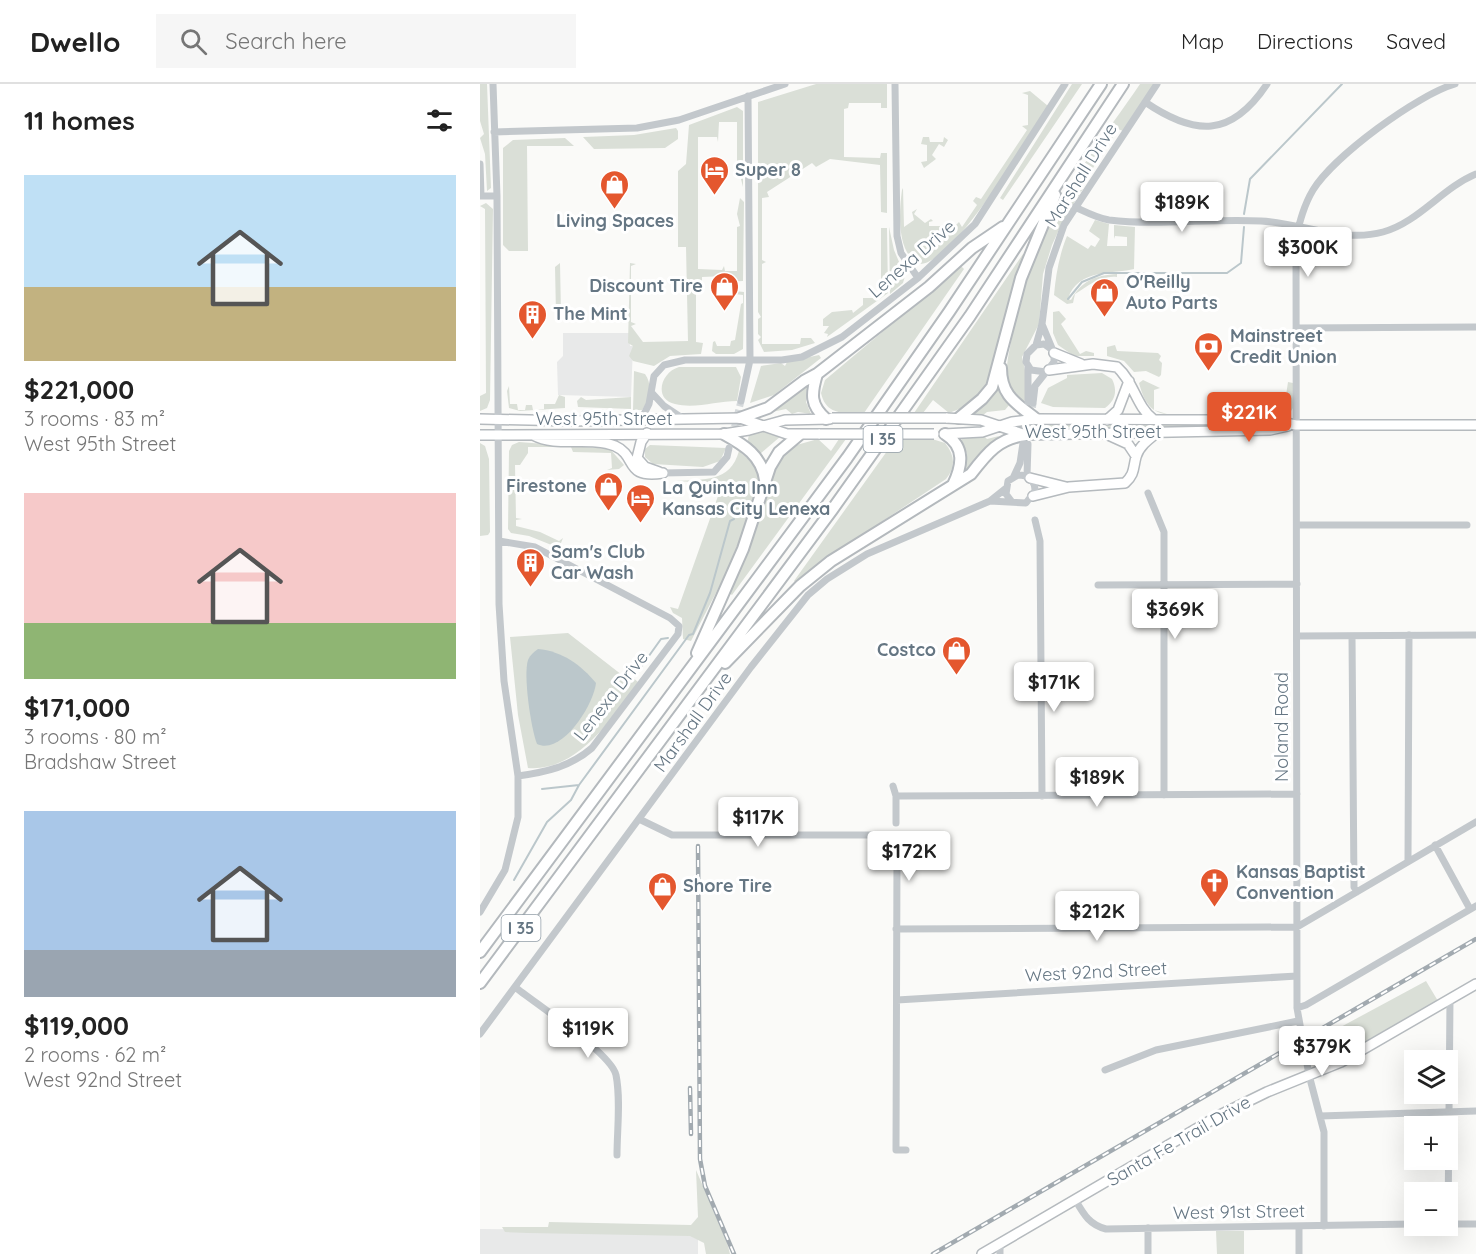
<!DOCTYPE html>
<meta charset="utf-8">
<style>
:root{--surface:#fff;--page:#f6f6f6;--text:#222;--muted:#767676;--line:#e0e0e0;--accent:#e4572e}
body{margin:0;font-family:Quicksand,sans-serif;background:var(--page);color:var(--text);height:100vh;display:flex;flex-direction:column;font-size:22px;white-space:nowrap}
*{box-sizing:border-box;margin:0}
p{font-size:20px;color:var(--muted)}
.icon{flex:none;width:33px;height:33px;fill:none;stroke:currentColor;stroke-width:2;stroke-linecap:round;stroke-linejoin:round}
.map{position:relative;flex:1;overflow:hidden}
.details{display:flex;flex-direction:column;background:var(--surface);width:480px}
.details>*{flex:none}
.buttons{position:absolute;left:924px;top:966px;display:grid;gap:12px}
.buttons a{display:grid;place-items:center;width:54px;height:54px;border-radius:0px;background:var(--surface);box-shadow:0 6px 24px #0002;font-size:30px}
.price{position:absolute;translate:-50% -51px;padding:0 14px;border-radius:6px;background:#fff;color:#222;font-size:20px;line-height:39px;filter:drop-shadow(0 2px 3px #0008)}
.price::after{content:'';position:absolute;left:50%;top:36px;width:18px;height:14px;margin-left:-9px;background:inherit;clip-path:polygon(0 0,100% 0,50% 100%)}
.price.active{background:var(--accent);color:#fff}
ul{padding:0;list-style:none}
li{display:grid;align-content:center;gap:12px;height:318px;padding:0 24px}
li span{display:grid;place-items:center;height:186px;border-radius:0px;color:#555}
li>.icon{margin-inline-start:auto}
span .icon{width:108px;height:108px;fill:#fffc;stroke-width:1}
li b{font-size:26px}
h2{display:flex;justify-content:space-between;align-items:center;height:72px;padding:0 24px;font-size:26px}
header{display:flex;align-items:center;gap:36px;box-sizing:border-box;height:84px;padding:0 30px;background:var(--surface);border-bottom:2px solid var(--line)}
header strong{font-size:28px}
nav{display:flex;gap:33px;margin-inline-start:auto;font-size:21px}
.search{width:420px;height:54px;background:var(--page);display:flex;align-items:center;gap:15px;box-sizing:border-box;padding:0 21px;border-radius:0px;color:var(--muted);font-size:22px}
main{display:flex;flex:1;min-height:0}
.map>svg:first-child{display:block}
</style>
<header>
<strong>Dwello</strong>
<div class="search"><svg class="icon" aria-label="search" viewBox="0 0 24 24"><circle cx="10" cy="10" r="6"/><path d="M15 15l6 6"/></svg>Search here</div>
<nav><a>Map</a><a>Directions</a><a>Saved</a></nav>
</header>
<main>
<section class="details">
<h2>11 homes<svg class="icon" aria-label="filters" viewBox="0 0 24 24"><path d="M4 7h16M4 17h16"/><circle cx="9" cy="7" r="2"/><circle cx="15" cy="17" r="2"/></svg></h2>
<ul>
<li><span style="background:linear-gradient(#bfe0f5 60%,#c2b280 0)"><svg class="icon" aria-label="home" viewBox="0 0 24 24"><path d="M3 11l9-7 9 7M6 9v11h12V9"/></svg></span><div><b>$221,000</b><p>3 rooms · 83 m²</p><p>West 95th Street</p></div></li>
<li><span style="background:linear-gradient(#f6c9c9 70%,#8fb573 0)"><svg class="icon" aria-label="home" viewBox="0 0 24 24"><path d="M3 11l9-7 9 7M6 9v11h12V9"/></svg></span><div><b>$171,000</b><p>3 rooms · 80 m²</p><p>Bradshaw Street</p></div></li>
<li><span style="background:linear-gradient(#a9c7e8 75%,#9aa5b1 0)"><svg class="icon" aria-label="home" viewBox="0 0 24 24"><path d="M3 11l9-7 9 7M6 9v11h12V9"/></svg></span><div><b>$119,000</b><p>2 rooms · 62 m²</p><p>West 92nd Street</p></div></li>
</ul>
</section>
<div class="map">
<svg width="996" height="1170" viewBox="0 0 996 1170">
<rect width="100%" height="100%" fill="#fafaf8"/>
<path fill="#e8e9e9" d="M83 249H149L150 262H153L151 313 78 311 77 278 83 272Z
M0 1145 218 1147V1170H0Z"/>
<path fill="#dadfd7" d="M0 0H7L11 104 7 107 5 70 0 54 4 50 0 37Z
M336 0H407V24H401V19H369L368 24 364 25V73L400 74 401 69H407V129L401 128 400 81 350 75 336 83 332 79 287 108 289 113 282 114V176L286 178 282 180V260H320L321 254H331L335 259 312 266 284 268 278 256 281 253 278 250V235L281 233 278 228V18Z
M592 0H602L523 116 520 114Z
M660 0H674L643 47 638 45 602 101 604 103 583 137 572 161 563 190 559 240 542 273 545 286V317C518 306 528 275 532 253 539 219 547 187 561 156 586 100 626 50 660 0Z
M550 7 568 22C548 52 475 179 440 180 416 171 419 127 422 106L423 104 424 143 434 136 432 128 437 125 434 130 445 139 451 135 453 137 449 138V142H475L479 138 482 143 497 121 493 117 496 113 501 115 547 46 542 42 548 41V11L542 9Z
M257 23 263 27V103L260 91 257 90V38H239L238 58 237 53H218V185L242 186 244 182 245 187H257V143L260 142 257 130 260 114 264 118 263 197 245 198V192L222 193V202L216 204V258L223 259 221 270 190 272 174 282 153 277 149 272 153 262 148 259 150 179 156 180 151 182V238L156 240 151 242 163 258 208 257 206 163H198V87L206 80 209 41Z
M196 44 198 47V55L185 64 114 65 103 53 154 51Z
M443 53H449L450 58H463L464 53 468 56 464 63 459 60 452 71 456 75 444 84 441 78 447 77V61L441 60Z
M85 54 94 62H47L48 167H29L23 161V64L33 56Z
M6 119 13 125 10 316 7 324 0 327V312L6 309 5 125 0 122Z
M615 136 629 140 627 162H647V153L635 152 634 155V141L655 143 654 185C636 190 597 184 588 215L591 216C601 197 616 191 637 190V193C621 191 608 202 595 210L593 219 587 220 574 211C576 190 579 172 587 152L608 165 611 161 615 163 620 155 609 147Z
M409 143 414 166 425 192 423 199 410 210Z
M401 144H407L408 209 347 253 348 250 344 249 349 242H343V235L352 228 372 226 373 229 383 221V214H395L401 206Z
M543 170 545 171 527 225 506 305 487 322 469 329 453 316 443 329H434Z
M80 179 81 230H76L75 183Z
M481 182 484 185 384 329C365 329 346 332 341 309L345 296Z
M255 207 264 208 263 265 254 270H236L232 267 233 258 235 257 237 262H250L251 257 255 256 261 220 263 219V211L254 210Z
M579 227 586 235 581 240 600 270 606 267 614 269V272H594L578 261 573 249V228Z
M635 261 637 267 678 269 681 272 679 276 682 279 681 291 679 293 666 287 654 288 644 277 627 272V263Z
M339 271 341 274 294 311 270 319 281 282 301 279 305 282 307 278Z
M199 283H256L261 293 257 317C237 317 215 325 195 320 173 315 181 288 199 283Z
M154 287 165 290C173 301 170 316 162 326H153Z
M622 289 632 295C638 307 635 317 625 324L573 323 561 319 568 304 587 294V291Z
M663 296 680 304 674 306V326L687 330C669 329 663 314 659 299Z
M516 297 530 320 525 326 507 328 502 332 494 331 493 327Z
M808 298 813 299V324L809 330H798V325L804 324Z
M324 301 327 303 326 318 331 330 318 328 312 330 306 325 292 328Z
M29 302 30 320H37L38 326H45L46 321H52L53 326H64V320H75L79 311 85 313V324L40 327 29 324 27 307Z
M101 313 106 316 151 313V325L98 323 97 317Z
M565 338 737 340V341L711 344 564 346Z
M284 347 301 352 280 370 267 359 269 351Z
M504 352 507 355 519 352 489 386 486 385 487 370 481 354Z
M338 355 351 367 359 355H366L252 511 249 509 270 459 299 374 313 362Z
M452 355 465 359C475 371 476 383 466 395L356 468 317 499 314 497 415 356Z
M39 358 130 365 144 381 139 385 127 386 132 384 131 369 93 368 91 363H48V369L40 381H35L36 434 42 435 36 436V442L60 448 79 457 83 454 79 464 49 452 31 449 28 445 29 367 32 361Z
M0 359 5 362 9 375 10 448 8 451 0 452Z
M170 361 246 364 240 377 223 383 173 380 165 373V365Z
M259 367 276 382 280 400 252 478 211 557 203 555 202 534 193 529 190 523 198 525 238 412 214 398 196 397C224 395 250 399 259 367Z
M88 549 142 591 144 586 158 598C133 634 97 688 48 684L38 631 30 553Z
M946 897 958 917C938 928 855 981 838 977L831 959Z
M216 1086 247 1158 250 1170H226L224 1159 210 1152 48 1149 25 1148 22 1143H68L69 1138 211 1141 218 1133Z
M736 1147H764V1170H737Z"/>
<path fill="#bbc7cb" d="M58 565C82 567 101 581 116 599 114 620 82 672 57 660 51 645 43 591 48 576 50 571 54 568 58 565Z"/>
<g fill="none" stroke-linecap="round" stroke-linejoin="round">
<path stroke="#bbc7cb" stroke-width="2" d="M764 130 770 95 862 0
M588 215 602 198 624 189H747L761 179 764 143
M161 583 181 555 188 554
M62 705 99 701 209 551 213 550 230 509 250 437 254 435
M34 796 67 738 91 716 99 701"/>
<path stroke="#d5d9db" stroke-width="7" stroke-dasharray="7 3.5" stroke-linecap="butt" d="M252 353 261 317
M544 355 548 318
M549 355 553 319"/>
<defs>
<path id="major" d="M574 269 601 280
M569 286 613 280 637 283C654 298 656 322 673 335
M466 334 501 336 546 351 790 346 808 342
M0 335 92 337 260 334 307 350H340
M627 336 638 326 649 297
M167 349 161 358 157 374 165 383 179 388
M464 350 502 348 532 338 556 335 790 336 816 341H996
M626 350 648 360 656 372
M0 351 244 350 269 346 305 336 350 335
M53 351C77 364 109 352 135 362 158 372 143 395 183 389
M550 394 586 403
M553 412 589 403 645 399C655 390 653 384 656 373 659 362 669 355 678 348
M502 1170 740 1031 787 1008 861 978 996 900"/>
<path id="highway" d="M521 284C521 312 536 319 556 335
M337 290C331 310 330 321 346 335
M260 334 288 324 324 297 337 290 449 203 492 164 523 143
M479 334 502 315 512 303 541 194 575 111
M244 350C264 361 282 372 285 396
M465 350C486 363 482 382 473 401
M217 569 263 465 290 383 299 368 319 351
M245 579 320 502 351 477 491 390C507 369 519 354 546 351
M0 868 367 374 469 228 621 0
M0 899 352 426 490 232 643 0"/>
</defs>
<use href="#major" stroke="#b5babe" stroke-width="12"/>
<use href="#highway" stroke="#b4b9bd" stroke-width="14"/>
<path stroke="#c3c8cc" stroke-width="7" d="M415 0 417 152 421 169 438 194
M665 18C715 52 751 54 787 0
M14 48 157 44 199 36 305 0
M0 80 1 112
M0 112H17
M595 123C606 128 617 134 629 136 679 142 731 134 781 137 821 139 863 159 903 148 939 138 962 104 996 90
M816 244 996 243
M556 261 562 240 569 184 584 141 677 0
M566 288 551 286 546 278 547 270 556 261 564 260 571 265
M172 309 184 322 202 334
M261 317 270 276 268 12
M548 318V282
M553 319 555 302 574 278V269L562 240
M161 336 169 320 174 292 184 281 205 276H302L322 273 362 253 438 194 495 140 585 0
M183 389 234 388 247 373 249 364
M534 392 540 379 543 359
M547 392 548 360
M668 409 684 448V711
M510 417 546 419 555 407C555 397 549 391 538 391L528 397 526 410 532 418
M555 436 560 457 562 712
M817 441H987
M19 457 55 463 190 534 199 542 198 550 112 664C90 683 66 688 38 692
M618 501 817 500
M817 552 996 551
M872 552 874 803 877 808
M413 702 416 712V739
M416 712 817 710
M161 736 192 751H398L412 757 417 772 416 1066H426
M955 761 990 825
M928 777 929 551
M0 828 25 786 38 733V692L24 597 19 520 17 112 13 0
M416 845 817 843 996 738
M35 903C56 920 131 969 136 991 141 1016 137 1046 137 1071
M417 916 817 892
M817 924 826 921 996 822
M0 950 271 583 328 511 347 495 387 470 510 417 525 405
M625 986 676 966 818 937
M840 1032 996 1027
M596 1117C604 1131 610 1141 626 1145L934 1140
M968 1140 970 916
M968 1140H996
M844 1142V1048L829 991 817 924 816 153C820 137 824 121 833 106 854 72 937 11 975 0
M668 1144V1170
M520 1170V1159
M819 1170V1142"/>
<use href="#major" stroke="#fff" stroke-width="9"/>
<use href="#highway" stroke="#fff" stroke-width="10"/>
<defs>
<path id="rail" d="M218 762 220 1075 225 1102 254 1170
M210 1004 211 1050
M453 1170 996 855"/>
</defs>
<use href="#rail" stroke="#a2aab0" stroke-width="4.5"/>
<use href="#rail" stroke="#fff" stroke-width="2" stroke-dasharray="7" stroke-linecap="butt"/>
<defs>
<path id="major-bridge" d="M352 334H466
M340 350H454"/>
</defs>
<use href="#major-bridge" stroke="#b5babe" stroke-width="12" stroke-linecap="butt"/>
<use href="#major-bridge" stroke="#fff" stroke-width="9"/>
</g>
<defs>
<symbol id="hotel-pin" viewBox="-11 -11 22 30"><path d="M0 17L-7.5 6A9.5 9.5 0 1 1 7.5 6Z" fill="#e4572e" stroke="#fff"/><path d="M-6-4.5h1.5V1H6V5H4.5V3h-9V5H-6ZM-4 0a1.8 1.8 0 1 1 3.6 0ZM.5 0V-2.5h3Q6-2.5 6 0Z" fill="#fff"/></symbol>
<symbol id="shop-pin" viewBox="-11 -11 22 30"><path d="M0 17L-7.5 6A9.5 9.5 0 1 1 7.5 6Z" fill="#e4572e" stroke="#fff"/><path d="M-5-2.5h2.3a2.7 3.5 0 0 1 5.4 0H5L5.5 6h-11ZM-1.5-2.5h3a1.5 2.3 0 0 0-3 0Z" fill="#fff"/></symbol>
<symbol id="building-pin" viewBox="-11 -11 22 30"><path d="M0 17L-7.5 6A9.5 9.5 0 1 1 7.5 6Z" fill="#e4572e" stroke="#fff"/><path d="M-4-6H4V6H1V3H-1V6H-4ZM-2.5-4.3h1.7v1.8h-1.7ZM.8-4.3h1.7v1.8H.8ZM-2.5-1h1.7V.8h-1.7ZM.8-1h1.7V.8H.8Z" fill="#fff"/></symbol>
<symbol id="bank-pin" viewBox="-11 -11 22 30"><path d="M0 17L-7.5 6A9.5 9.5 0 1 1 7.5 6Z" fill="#e4572e" stroke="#fff"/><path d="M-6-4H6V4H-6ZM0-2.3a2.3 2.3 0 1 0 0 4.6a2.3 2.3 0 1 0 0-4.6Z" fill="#fff"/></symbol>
<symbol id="church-pin" viewBox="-11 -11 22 30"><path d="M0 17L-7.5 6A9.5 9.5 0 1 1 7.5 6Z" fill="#e4572e" stroke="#fff"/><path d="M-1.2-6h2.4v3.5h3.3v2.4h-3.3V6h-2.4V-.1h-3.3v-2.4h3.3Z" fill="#fff"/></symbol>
</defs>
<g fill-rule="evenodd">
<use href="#hotel-pin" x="218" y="70" width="33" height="45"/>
<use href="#shop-pin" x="118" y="84" width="33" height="45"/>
<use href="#shop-pin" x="228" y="186" width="33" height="45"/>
<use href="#shop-pin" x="608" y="192" width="33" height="45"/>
<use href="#building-pin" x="36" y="214" width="33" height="45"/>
<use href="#bank-pin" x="712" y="246" width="33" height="45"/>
<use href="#shop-pin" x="112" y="386" width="33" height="45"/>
<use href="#hotel-pin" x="144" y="398" width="33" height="45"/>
<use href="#building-pin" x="34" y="462" width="33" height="45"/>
<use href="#shop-pin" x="460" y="550" width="33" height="45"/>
<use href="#church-pin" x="718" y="782" width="33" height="45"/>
<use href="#shop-pin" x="166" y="786" width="33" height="45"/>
</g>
<g text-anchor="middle" stroke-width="6" stroke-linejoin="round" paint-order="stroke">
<g fill="#fff" stroke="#939fa8" stroke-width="1.5">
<rect x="383.5" y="342" width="39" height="26" rx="4.5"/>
<rect x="21.5" y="831" width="39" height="26" rx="4.5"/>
</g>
<g font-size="16" font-weight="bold" fill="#657683">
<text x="403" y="361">I 35</text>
<text x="41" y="850">I 35</text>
</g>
<g font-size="18" font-weight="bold" fill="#657683" stroke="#fff" text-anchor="start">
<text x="255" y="92">Super 8</text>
<text x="135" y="143" text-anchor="middle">Living Spaces</text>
<text x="646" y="204">O'Reilly<tspan x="646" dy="21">Auto Parts</tspan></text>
<text x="223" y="208" text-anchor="end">Discount Tire</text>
<text x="73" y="236">The Mint</text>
<text x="750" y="258">Mainstreet<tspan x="750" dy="21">Credit Union</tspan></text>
<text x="107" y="408" text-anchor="end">Firestone</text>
<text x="182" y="410">La Quinta Inn<tspan x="182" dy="21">Kansas City Lenexa</tspan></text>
<text x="71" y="474">Sam's Club<tspan x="71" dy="21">Car Wash</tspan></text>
<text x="456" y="572" text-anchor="end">Costco</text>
<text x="756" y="794">Kansas Baptist<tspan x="756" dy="21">Convention</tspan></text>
<text x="203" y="808">Shore Tire</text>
</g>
<g font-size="18" fill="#657683" stroke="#fff">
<text transform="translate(601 91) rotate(-58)" y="6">Marshall Drive</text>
<text transform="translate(432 175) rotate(-41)" y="6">Lenexa Drive</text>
<text x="124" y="341">West 95th Street</text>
<text x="613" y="354">West 95th Street</text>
<text transform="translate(131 612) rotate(-52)" y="6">Lenexa Drive</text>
<text transform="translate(213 638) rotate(-54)" y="6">Marshall Drive</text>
<text transform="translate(802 643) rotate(-90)" y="6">Noland Road</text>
<text transform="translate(616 888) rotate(-3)" y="6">West 92nd Street</text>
<text transform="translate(699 1057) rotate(-30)" y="6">Santa Fe Trail Drive</text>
<text transform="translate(759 1128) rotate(-1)" y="6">West 91st Street</text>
</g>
</g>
</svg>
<div class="buttons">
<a><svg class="icon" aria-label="layers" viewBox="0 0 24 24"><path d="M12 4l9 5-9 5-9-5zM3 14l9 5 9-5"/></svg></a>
<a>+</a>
<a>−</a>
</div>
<b class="price" style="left:702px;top:149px">$189K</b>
<b class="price" style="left:828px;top:194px">$300K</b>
<b class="price active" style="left:769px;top:359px">$221K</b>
<b class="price" style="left:695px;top:556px">$369K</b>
<b class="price" style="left:574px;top:629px">$171K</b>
<b class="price" style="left:617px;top:724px">$189K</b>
<b class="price" style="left:278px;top:764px">$117K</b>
<b class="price" style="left:429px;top:798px">$172K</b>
<b class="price" style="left:617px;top:858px">$212K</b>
<b class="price" style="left:108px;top:975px">$119K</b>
<b class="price" style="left:842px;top:993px">$379K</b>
</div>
</main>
